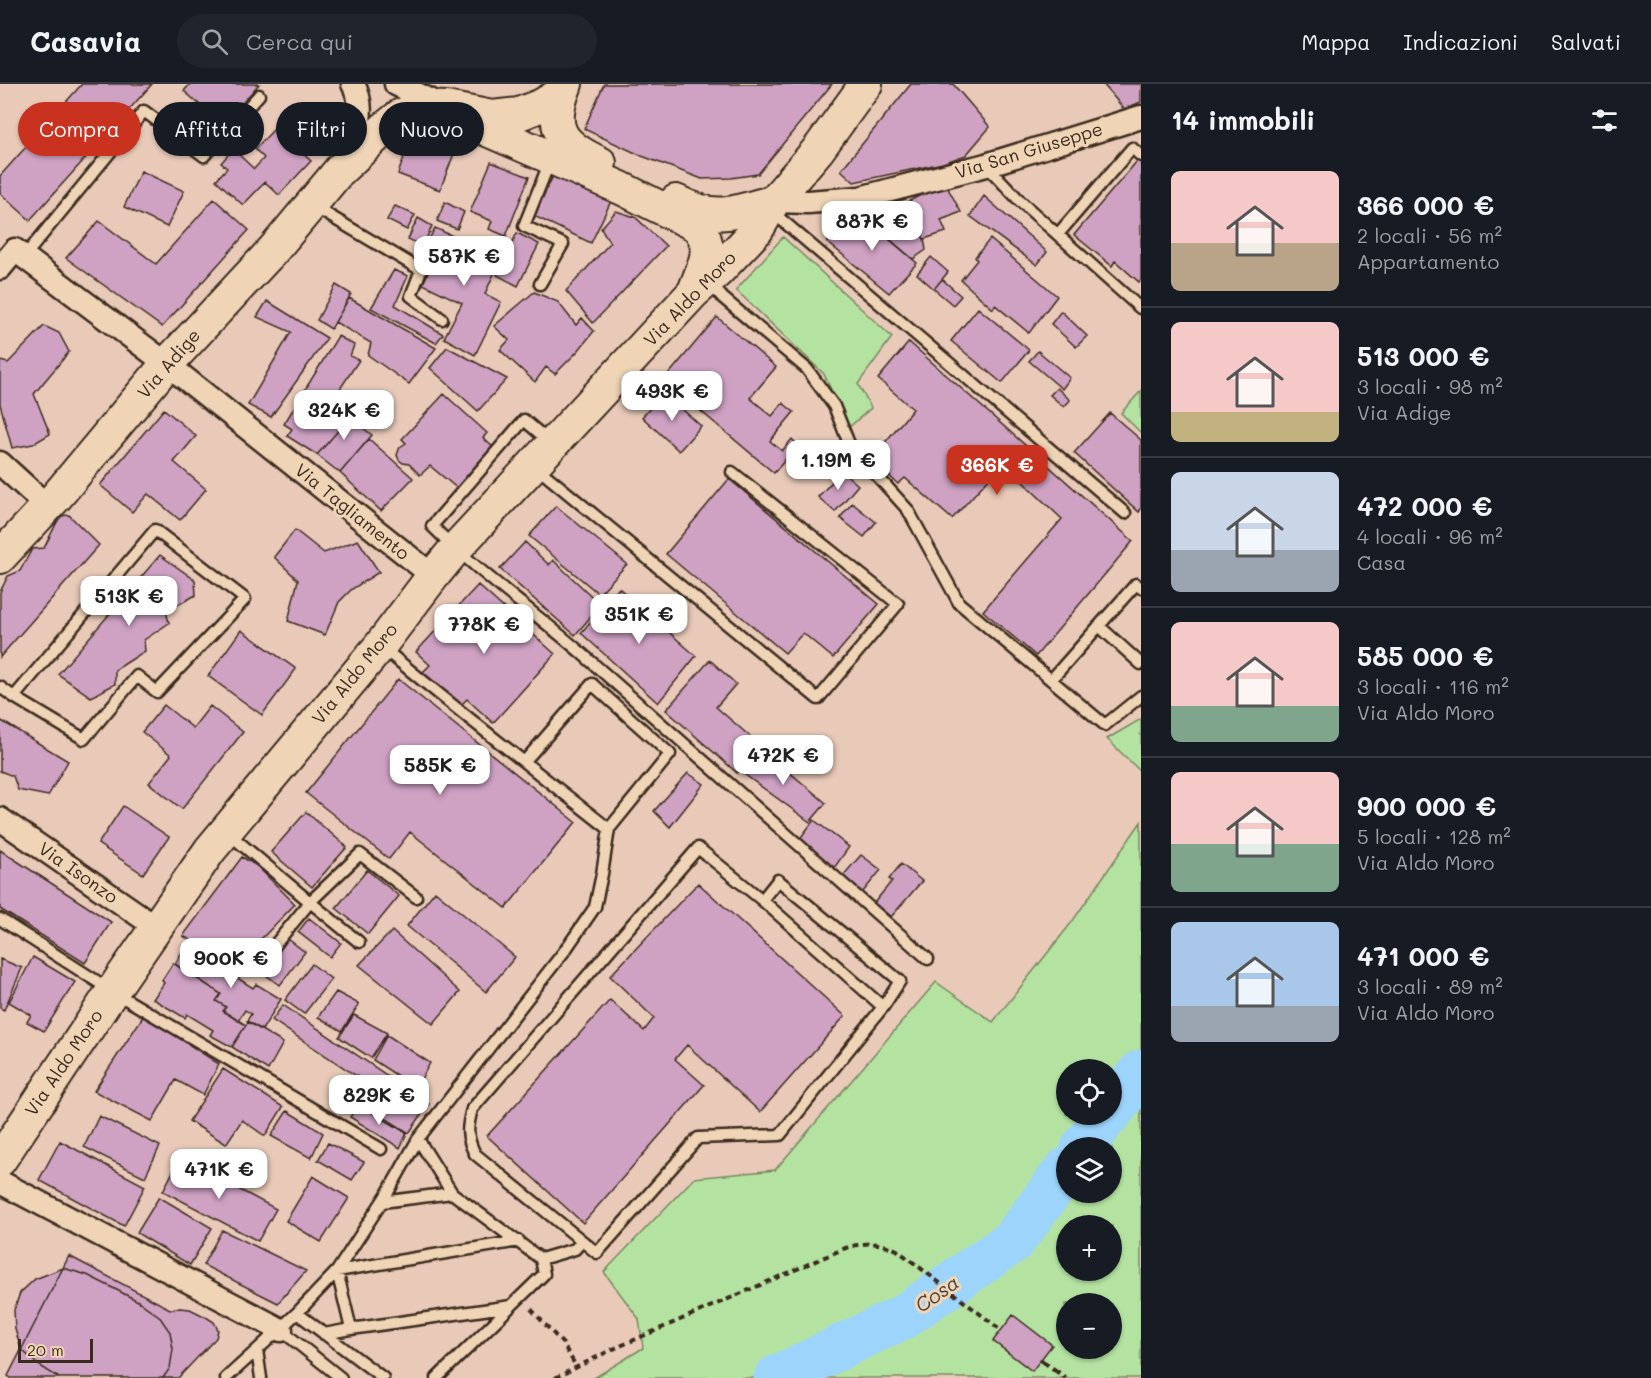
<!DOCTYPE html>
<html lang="it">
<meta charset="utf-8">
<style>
:root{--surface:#171b24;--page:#20242c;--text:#f1f3f6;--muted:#9ea1a6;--line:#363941;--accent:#c8321e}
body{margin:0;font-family:Mali,sans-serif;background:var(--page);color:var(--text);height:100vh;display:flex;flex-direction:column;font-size:22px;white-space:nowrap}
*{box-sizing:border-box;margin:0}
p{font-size:20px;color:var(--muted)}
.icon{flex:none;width:33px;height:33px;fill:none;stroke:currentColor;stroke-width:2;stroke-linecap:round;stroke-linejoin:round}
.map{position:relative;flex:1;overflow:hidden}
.drawer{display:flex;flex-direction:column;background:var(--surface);width:510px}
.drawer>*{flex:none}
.hud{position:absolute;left:18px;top:18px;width:570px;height:54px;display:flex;gap:12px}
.buttons{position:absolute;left:1056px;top:975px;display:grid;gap:12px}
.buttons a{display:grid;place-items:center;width:66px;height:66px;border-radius:50%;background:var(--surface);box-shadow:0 2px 4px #0004;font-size:30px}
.scale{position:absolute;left:18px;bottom:15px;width:75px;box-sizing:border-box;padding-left:6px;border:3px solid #3b2a1e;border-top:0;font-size:16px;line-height:21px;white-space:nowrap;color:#3b2a1e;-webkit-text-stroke:4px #efd4b6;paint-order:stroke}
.price{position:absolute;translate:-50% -51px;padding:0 14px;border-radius:12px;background:#fff;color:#222;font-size:20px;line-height:39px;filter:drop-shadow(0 2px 3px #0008)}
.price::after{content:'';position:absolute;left:50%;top:36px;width:18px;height:14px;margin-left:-9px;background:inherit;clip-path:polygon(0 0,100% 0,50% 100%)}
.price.active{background:var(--accent);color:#fff}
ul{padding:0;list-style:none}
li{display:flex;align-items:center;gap:18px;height:150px;padding:0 30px}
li+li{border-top:2px solid var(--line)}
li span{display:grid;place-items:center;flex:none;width:168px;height:120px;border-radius:9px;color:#555}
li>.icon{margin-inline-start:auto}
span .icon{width:72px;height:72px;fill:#fffc;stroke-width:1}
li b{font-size:26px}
h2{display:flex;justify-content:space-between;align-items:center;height:72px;padding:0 30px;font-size:26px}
.tag{padding:0 21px;border-radius:27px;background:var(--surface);box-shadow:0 2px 4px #0004;font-size:21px;line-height:54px}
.tag.active{background:var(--accent);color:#fff}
header{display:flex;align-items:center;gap:36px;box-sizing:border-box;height:84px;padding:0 30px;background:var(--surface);border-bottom:2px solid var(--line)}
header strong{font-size:28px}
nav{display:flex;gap:33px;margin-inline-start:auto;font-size:21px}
.search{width:420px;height:54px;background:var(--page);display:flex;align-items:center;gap:15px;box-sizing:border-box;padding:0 21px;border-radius:33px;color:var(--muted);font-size:22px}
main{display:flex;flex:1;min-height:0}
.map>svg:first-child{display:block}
</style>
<header>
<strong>Casavia</strong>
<div class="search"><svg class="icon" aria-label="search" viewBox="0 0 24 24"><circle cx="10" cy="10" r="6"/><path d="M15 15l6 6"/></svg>Cerca qui</div>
<nav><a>Mappa</a><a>Indicazioni</a><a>Salvati</a></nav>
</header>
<main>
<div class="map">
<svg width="1141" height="1294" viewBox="0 0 1141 1294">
<rect width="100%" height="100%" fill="#e9cab9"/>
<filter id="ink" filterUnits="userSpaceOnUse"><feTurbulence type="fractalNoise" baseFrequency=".0167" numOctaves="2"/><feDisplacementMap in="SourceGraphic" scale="12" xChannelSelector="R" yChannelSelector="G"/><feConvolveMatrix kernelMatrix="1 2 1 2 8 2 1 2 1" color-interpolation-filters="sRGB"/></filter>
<g filter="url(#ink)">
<path fill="#b4e3a1" stroke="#788660" stroke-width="1.5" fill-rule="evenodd" d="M783 153 892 253 858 300 871 324 848 344 824 290 736 206Z
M1141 307V349L1121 329Z
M1141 635V688L1107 655Z
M1141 738V1294H594L643 1264 639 1235 604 1188 694 1094 775 1086 936 898 993 938 1072 838ZM1066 986H1112V1030H1066ZM1066 1064H1112V1108H1066ZM1066 1142H1112V1186H1066ZM1066 1220H1112V1264H1066Z"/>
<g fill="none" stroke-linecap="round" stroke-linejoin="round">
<path stroke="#9cd4fc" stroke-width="45" d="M1112 1026 1141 988
M1083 1064 1108 1030
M776 1294 903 1233 1013 1157 1066 1086"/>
</g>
<path fill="#cfa2c4" stroke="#3b2a1e" stroke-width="1.5" d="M82 0H152L30 136 0 109V92Z
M190 0H259L223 41 184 7Z
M604 0H832L758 90 731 94 702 95 642 72 584 45Z
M911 0H953L990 43 966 71 943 79 854 98 841 86Z
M1103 0H1141V18L1124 25Z
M275 44 311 77 279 111 265 98 243 121 216 96 227 84 221 79 233 65 254 85 264 74 255 65Z
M414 45 457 62 440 106 398 90Z
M1138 76 1141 78V195L1139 198 1115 177 1112 182 1074 151Z
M491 78 529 93 506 152 489 145 492 137 470 128Z
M141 87 184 107 167 143 124 123Z
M554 90 611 117 591 159 534 132Z
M945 99 961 128 941 136 946 148 924 155 905 119Z
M984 112 1047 168 1037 181 970 132Z
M214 115 249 146 162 243 66 174 99 137 156 180Z
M445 118 464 128 457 145 437 137Z
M905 119 924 155 926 166 913 175 865 134Z
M395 122 415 131 407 146 387 136Z
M616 127 635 133 666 162 593 239 566 207 610 159 601 144Z
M856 127 917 179 889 209 827 158Z
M418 134 432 142 423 162 408 155Z
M435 144 501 174 485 210 501 218 475 271 444 254 462 219 423 200 436 170 425 163Z
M517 149 539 160 518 202 497 191Z
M990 155 1057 212 1029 249 995 221 993 225 961 196 977 176 975 173Z
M931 173 948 188 934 205 917 190Z
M394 186 408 192 395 221 443 250 436 259 371 224Z
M942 195 961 212 953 221 934 205Z
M336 201 351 210 331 245 317 236Z
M534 208 558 218 576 241 582 234 594 247 578 267 555 290 546 283 535 298 500 266 509 256 494 242Z
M349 214 436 264 409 300 368 271 371 259 335 238Z
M267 217 327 254 271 333 248 321 291 248 257 233Z
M978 224 1029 266 1002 299 951 257Z
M1061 227 1087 252 1076 263 1051 240Z
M717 233 776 283 750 314 772 332 783 319 794 328 770 357 782 367 792 355 798 361 774 389 664 296Z
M44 242 59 249 69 268 34 310 50 350 33 360 12 364 0 320V277L8 279Z
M338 252 354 261 350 272 359 276 326 326 343 341 317 371 287 352 292 345 284 340Z
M909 258 1133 457 1036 572 983 527 1062 435 1003 379 952 435 905 394 898 400 871 375 913 325 878 295Z
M447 263 507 295 478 327 430 284Z
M1038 267 1070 294 1062 305 1029 277Z
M1057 304 1070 316 1064 323 1050 311Z
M664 309 701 342 679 367 642 333Z
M444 310 487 349 483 354 495 365 458 405 430 382 420 391 409 380 403 379 399 376 397 371 400 363 406 359 402 355Z
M332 319 372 351 340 389 317 371 343 341 327 327Z
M164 325 196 352 174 378 206 405 180 436 148 410 132 428 100 401Z
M1110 329 1141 356V425L1139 428 1074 369Z
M369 355 413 394 381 427 340 389Z
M842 387 858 401 835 428 818 413Z
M729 395 879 520 833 574 803 549 785 569 666 470Z
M852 419 876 438 864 453 840 434Z
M556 422 627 480 599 510 529 452Z
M69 431 99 461 0 573V508L8 492 20 487 32 465 44 464 60 432Z
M295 446 324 469 358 456 379 488 352 505 339 518 325 551 288 537 298 496 274 473Z
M525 458 549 481 553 476 601 521 575 551 500 485Z
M160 471 195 496 196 511 166 527 169 539 144 556 145 567 115 586V600L91 613 58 590Z
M478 501 555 570 493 639 467 615 460 622 423 588 430 581 416 568Z
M619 504 696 572 658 619 581 549Z
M241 546 296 585 262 631 208 592Z
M710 576 736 600 716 623 760 661 737 689 666 626Z
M398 595 576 738 506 824 410 748 389 775 306 709Z
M164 621 193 644 210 622 243 648 182 725 149 699 171 671 142 648Z
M0 636 68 677 48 712 18 706 13 692 0 687Z
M762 665 826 719 810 738 741 688Z
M688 689 704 700 670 743 654 727Z
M123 722 169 753 143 790 98 760Z
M306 728 347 763 312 803 271 768Z
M814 736 849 763 834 784 798 757Z
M0 766 111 838 85 879 0 825Z
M861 771 881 786 862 809 841 794Z
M242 773 257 782 295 820 236 881 183 852Z
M901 780 922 797 891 833 874 819 892 797 889 795Z
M367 786 399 812 368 850 336 824Z
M698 799 845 932 760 1028 687 961 675 975 704 1001 583 1139 487 1052 610 916 644 947 654 934 610 892Z
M435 807 515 873 486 908 407 842Z
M309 834 341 859 330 873 298 848Z
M392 847 460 908 433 940 359 881Z
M288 855 305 868 280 901 263 889Z
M186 861 253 904 256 900 281 915 262 946 247 937 251 930 245 926 238 937 223 927 226 923 216 917 221 910 175 880Z
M33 873 75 898 44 947 27 938 31 931 9 918Z
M0 875 22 884 4 926 0 924Z
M173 879 221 910 216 917 226 923 223 927 246 941 232 963 210 951 213 946 187 930 185 934 153 915 164 899 162 896Z
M312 880 331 895 304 930 285 916Z
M336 908 359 920 342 947 318 933Z
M283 921 429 1020 409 1049 366 1022 376 1005 272 936Z
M144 931 219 980 203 1011 176 996 152 1037 94 1007Z
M354 931 387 949 371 974 339 953Z
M248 938 283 959 268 986 232 963Z
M387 951 430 979 416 1004 373 976Z
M223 985 283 1023 265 1052 242 1036 226 1060 189 1037Z
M358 1020 407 1049 400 1064 350 1033Z
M287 1027 323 1049 311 1074 271 1052Z
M99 1032 160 1062 145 1093 84 1063Z
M60 1057 145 1102 124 1142 39 1096Z
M328 1059 364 1078 352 1096 318 1076Z
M180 1074 276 1125 258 1157 163 1107Z
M313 1092 349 1114 321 1158 286 1137Z
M159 1113 212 1144 190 1181 137 1149Z
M222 1146 306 1187 278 1219 203 1181Z
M69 1172 170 1225 180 1224 190 1225 206 1233 214 1238 218 1246 216 1254 178 1294H11L8 1292Z
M63 1184 87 1191 107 1201 138 1217 159 1232 170 1248 173 1265 170 1284 163 1294H59L37 1280 21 1265 15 1245 14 1226 20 1209 35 1195Z
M1013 1231 1052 1261 1032 1287 993 1257Z"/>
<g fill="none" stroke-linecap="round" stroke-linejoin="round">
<defs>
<path id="lane" d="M987 82 1020 117 1140 224 1141 222
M313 122 421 186 411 212 442 235
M770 126 1125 429
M1059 149 1132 64 1141 72
M24 173 144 27 204 72 259 11
M710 199 723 214 807 285 834 322 850 362 908 426 959 519 1105 641 1141 612
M540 200 563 160 524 142 550 77
M551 359 524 336 432 442C480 490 536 529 587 574 701 674 814 775 928 875
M536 383 818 615 898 520 732 388
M1099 542 1141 580
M383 564C457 626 533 685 609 745L670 670 592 600 524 678
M1051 596 1136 500 1141 504
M0 603 14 613 155 446 245 515 157 608 137 592 84 655 14 613
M228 749 310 818 260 879
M698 764 762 816 883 923 780 1051 698 1054 597 1169 475 1070C466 1053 467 1043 472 1025Z
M762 816 778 796 900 897 883 923
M0 835 112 907 381 1065
M359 858 310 818 360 770 416 813
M418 1055 452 1109
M382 1118 452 1109 541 1175 544 1190 437 1294
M541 1175 575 1165 582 1157
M297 1229 337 1187 387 1110 418 1055 566 865 595 823 602 790 609 745
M351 1245 511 1222
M281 1246 341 1294
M324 1250 351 1245 337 1187 519 1157
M226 1294 257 1266
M261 1294 257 1266 297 1229 383 1294"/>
<path id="street" d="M396 0 442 22
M345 75C357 52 367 25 353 0
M774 117 808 118 860 114 986 81 1141 33
M0 184 15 166 167 280 433 492
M0 379 47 422
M0 735 156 843
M0 1098 281 1246"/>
<path id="secondary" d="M566 0C548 44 559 60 600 79
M467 35 485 45 621 104 697 142C716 164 703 182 695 205
M676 117C717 138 733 129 774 117
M0 473 57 412 167 280 275 164 339 87 385 44 401 31 422 23 446 24 492 33 519 30 542 21 562 9
M0 1076 122 893 210 766 380 562 433 492 456 464 693 209 717 188 757 146 774 117 818 66 866 0"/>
</defs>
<use href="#lane" stroke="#3b2a1e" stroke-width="15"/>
<use href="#street" stroke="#3b2a1e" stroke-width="27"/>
<use href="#secondary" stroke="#3b2a1e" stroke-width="36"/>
<path stroke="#3b2a1e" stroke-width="4" stroke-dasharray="6 4.5" stroke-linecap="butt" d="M531 1225 563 1260 577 1284
M555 1294 611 1266 843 1165C863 1158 877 1157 897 1166L1001 1246"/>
<use href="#lane" stroke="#efd4b6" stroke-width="10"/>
<use href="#street" stroke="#efd4b6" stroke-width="22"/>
<use href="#secondary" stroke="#efd4b6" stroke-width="32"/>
<path stroke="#3b2a1e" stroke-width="4.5" stroke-dasharray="9 4.5" stroke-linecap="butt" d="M1041 1276 1066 1294"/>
</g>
</g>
<g text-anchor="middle" stroke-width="6" stroke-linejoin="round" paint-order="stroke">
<g font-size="18" fill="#3b2a1e" stroke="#efd4b6">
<text transform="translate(1029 67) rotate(-17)" y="6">Via San Giuseppe</text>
<text transform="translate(690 215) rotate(-46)" y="6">Via Aldo Moro</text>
<text transform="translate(169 280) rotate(-49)" y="6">Via Adige</text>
<text transform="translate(352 428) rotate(39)" y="6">Via Tagliamento</text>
<text transform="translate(355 590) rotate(-51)" y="6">Via Aldo Moro</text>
<text transform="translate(78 789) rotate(35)" y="6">Via Isonzo</text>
<text transform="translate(64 979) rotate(-56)" y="6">Via Aldo Moro</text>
</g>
<g font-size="20" font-style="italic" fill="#4a443f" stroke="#efd4b6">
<text transform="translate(937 1210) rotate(-35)" y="7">Cosa</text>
</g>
</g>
</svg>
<div class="buttons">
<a><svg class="icon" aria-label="locate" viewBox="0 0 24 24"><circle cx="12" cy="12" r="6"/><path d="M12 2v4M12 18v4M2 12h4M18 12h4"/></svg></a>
<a><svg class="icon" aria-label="layers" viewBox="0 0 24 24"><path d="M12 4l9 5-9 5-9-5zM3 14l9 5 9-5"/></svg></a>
<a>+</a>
<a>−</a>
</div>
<div class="scale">20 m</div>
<b class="price" style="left:872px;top:168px">887K €</b>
<b class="price" style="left:464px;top:203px">587K €</b>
<b class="price" style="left:672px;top:338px">493K €</b>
<b class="price" style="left:344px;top:357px">324K €</b>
<b class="price" style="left:838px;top:407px">1.19M €</b>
<b class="price active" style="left:997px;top:412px">366K €</b>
<b class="price" style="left:129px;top:543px">513K €</b>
<b class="price" style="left:639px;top:561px">351K €</b>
<b class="price" style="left:484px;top:571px">778K €</b>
<b class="price" style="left:783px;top:702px">472K €</b>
<b class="price" style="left:440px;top:712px">585K €</b>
<b class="price" style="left:231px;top:905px">900K €</b>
<b class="price" style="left:379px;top:1042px">829K €</b>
<b class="price" style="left:219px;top:1116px">471K €</b>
<div class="hud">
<a class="tag active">Compra</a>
<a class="tag">Affitta</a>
<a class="tag">Filtri</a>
<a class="tag">Nuovo</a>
</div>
</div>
<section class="drawer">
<h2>14 immobili<svg class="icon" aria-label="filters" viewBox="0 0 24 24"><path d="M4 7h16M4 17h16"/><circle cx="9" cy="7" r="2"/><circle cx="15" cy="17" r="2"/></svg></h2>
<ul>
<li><span style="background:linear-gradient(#f6c9c9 60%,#b9a48a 0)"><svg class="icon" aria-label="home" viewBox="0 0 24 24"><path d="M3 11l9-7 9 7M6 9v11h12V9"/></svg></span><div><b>366 000 €</b><p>2 locali · 56 m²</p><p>Appartamento</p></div></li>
<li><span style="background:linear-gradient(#f6c9c9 75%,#c2b280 0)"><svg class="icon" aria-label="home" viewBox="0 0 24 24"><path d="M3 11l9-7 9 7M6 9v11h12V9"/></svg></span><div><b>513 000 €</b><p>3 locali · 98 m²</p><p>Via Adige</p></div></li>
<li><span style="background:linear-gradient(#c9d6e8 65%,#9aa5b1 0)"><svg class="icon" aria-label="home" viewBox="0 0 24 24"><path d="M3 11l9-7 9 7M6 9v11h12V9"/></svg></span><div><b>472 000 €</b><p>4 locali · 96 m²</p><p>Casa</p></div></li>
<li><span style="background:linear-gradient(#f6c9c9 70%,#7fa58c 0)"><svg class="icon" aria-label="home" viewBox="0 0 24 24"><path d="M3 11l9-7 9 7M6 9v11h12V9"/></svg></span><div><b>585 000 €</b><p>3 locali · 116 m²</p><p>Via Aldo Moro</p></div></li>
<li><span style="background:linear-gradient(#f6c9c9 60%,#7fa58c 0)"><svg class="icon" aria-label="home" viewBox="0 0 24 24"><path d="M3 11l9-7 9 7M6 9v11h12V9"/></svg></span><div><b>900 000 €</b><p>5 locali · 128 m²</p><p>Via Aldo Moro</p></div></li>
<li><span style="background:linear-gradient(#a9c7e8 70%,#9aa5b1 0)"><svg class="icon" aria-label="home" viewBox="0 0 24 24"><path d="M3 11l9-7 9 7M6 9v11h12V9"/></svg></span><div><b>471 000 €</b><p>3 locali · 89 m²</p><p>Via Aldo Moro</p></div></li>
</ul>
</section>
</main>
